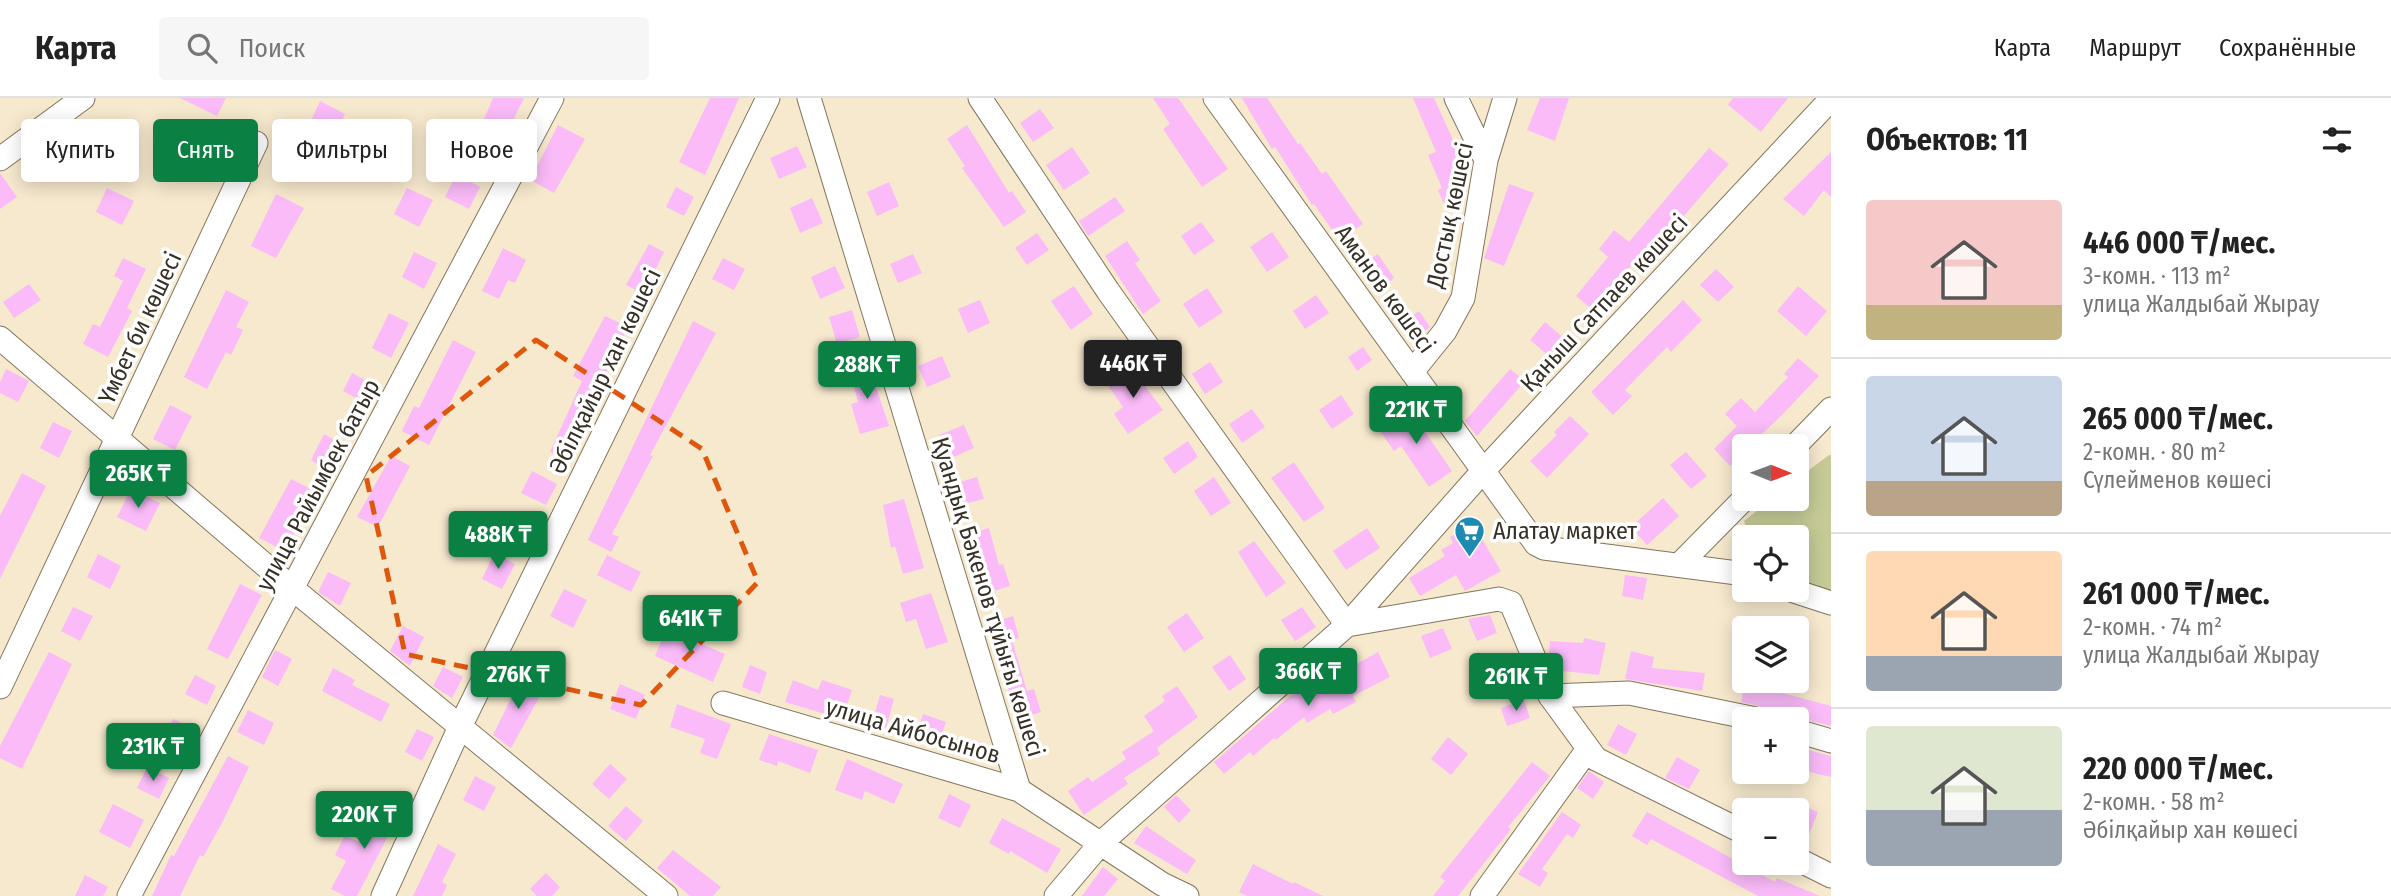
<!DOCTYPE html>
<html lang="ru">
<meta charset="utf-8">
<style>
:root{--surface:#fff;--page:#f6f6f6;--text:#222;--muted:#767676;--line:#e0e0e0;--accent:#0b8043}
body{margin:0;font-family:"Fira Sans Condensed",sans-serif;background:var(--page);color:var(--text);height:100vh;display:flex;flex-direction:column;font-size:26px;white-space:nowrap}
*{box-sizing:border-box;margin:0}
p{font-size:23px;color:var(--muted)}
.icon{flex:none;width:38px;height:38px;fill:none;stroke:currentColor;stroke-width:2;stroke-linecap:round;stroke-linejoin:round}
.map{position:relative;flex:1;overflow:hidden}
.panel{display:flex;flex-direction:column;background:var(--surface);width:560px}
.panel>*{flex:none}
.hud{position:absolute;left:21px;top:21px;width:665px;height:63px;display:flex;gap:14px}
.needle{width:46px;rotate:91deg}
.fabs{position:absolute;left:1732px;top:336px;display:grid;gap:14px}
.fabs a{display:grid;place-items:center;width:77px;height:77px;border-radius:7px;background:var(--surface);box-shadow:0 4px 18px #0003;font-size:35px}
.price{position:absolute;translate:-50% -60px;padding:0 16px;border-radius:7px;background:var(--accent);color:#fff;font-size:23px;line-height:46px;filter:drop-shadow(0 2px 4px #0008)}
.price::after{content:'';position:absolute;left:50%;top:42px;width:21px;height:16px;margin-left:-10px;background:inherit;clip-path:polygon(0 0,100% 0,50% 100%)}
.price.on{background:#222;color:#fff}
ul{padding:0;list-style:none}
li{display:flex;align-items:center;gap:21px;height:175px;padding:0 35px}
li+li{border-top:2px solid var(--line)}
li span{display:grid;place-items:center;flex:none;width:196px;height:140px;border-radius:7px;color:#555}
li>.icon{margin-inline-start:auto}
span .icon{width:84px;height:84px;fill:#fffc;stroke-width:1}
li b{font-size:30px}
h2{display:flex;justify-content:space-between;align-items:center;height:84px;padding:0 35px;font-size:30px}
.chip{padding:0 24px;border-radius:7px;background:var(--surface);box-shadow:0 4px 18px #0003;font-size:24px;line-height:63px}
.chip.on{background:var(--accent);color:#fff}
header{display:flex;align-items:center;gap:42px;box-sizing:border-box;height:98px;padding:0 35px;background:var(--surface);border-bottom:2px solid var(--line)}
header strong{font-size:33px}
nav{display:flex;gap:38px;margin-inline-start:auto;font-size:24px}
.search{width:490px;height:63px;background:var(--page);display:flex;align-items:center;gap:18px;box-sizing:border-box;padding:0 24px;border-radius:7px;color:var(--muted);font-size:26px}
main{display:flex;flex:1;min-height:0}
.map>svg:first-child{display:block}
</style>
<header>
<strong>Карта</strong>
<div class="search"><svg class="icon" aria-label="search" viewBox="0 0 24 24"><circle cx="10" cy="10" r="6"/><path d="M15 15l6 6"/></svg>Поиск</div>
<nav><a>Карта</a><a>Маршрут</a><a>Сохранённые</a></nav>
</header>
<main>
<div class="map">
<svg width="1831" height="798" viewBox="0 0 1831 798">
<rect width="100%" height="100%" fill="#f7e9ce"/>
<path fill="#c5ca96" d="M1829 357H1831V499L1797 486V439H1750L1744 423 1772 401H1797V381Z"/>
<path fill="#fabbf8" d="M180 0H226L217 18Z
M493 0H524L494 60 472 49Z
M710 0H739L705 77 679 64Z
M1153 0H1178L1228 71 1202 89 1163 31 1170 26Z
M1242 0H1267L1298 46 1300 45 1322 76 1326 73 1363 126 1339 142 1314 106 1312 107 1275 49 1272 51Z
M1413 0H1434L1463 64 1452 69 1465 105 1447 113 1438 92 1442 90 1428 57 1436 54Z
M1540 0H1569L1555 43 1527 32Z
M1733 0H1788L1761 34 1728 7Z
M320 3 345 16 321 74 296 61 314 27 310 25Z
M1040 11 1054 30 1033 44 1020 25Z
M558 27 585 41 554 95 530 82Z
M967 27 1009 95 1012 93 1026 114 1004 129 962 70 965 68 947 41Z
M70 32 84 54 62 70 47 48Z
M797 48 807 69 779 81 770 60Z
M1072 49 1090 75 1064 92 1046 67Z
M1709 50 1729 66 1682 120 1678 117 1657 142 1655 140 1593 212 1576 198 1608 159 1599 151 1614 132 1629 144Z
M182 52 199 60 191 77 174 69Z
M1831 54V99L1824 92 1804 118 1783 101Z
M0 75 17 99 0 111Z
M456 76 480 89 469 111 445 99Z
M889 84 899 108 877 118 867 94Z
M1509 86 1534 95 1504 168 1484 160Z
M676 89 694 99 684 118 666 109Z
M107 90 134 103 122 127 96 114Z
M407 90 433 102 419 129 394 116Z
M276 96 304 110 276 160 251 148Z
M1115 99 1125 113 1088 138 1079 123Z
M812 100 823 125 800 135 790 110Z
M1201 124 1215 143 1194 157 1181 138Z
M1272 134 1289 159 1267 174 1250 149Z
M1037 135 1049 152 1027 167 1015 150Z
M1127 143 1140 162 1135 165 1161 203 1143 216 1105 158Z
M649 146 664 154 644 196 626 187Z
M503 150 526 162 515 185 508 182 499 201 482 193Z
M414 154 437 165 424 191 402 179Z
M913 156 922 175 898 185 890 166Z
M1378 156 1394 180 1375 194 1359 169Z
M123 160 146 171 127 210 132 213 108 259 83 246 93 226 100 229 123 183 114 178Z
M723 160 745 171 734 192 712 181Z
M835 168 845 190 820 201 811 179Z
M1716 171 1734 189 1718 204 1700 187Z
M29 186 41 202 14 220 3 204Z
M1074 188 1093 216 1071 232 1051 203Z
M1798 188 1827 213 1806 238 1777 213Z
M1207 190 1223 214 1199 230 1183 206Z
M226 192 249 204 236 229 243 232 231 257 226 254 207 291 184 279Z
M1316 197 1329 215 1305 231 1293 213Z
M980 202 990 225 968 235 958 211Z
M1683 202 1702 222 1671 254 1667 249 1625 292 1632 298 1613 317 1591 294Z
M852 212 860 239 837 246 829 219Z
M1419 213 1430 229 1412 244 1400 227Z
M389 215 409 225 391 260 372 250Z
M605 218 628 229 591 305 595 306 568 363 550 354 582 283 573 278Z
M693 223 716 235 650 357 653 358 612 436 619 439 611 454 588 442Z
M1545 224 1565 241 1550 259 1530 242Z
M453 242 476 254 429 347 402 333 414 308 419 310Z
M1363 249 1372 262 1357 273 1348 259Z
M942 258 951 279 927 289 918 268Z
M1798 260 1819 278 1780 319 1749 348H1745V353L1730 368 1714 351 1737 328 1725 316 1741 300 1755 314 1788 279 1784 276Z
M1210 264 1223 284 1205 296 1192 276Z
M868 265 889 328 860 336 851 306 858 304 849 271Z
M1129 267 1163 312 1128 336 1114 316 1123 309 1105 283Z
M6 271 29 283 18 304 0 295V284Z
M1510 271 1525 283 1477 338 1465 323Z
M352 275 374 287 365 305 343 293Z
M1341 297 1354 316 1332 331 1319 312Z
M170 307 192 318 175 352 153 341Z
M1408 309 1452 373 1429 389 1401 348 1394 353 1378 330Z
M1252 311 1265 329 1242 345 1229 326Z
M1570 318 1589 336 1547 380 1530 363 1557 337 1554 334Z
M53 324 72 333 59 360 40 350Z
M964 327 974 350 949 361 939 337Z
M324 336 342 346 329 372 311 362Z
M1188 343 1198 359 1174 376 1163 360Z
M1686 354 1707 378 1691 391 1670 367Z
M391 358 410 368 378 429 357 419Z
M1294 364 1325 410 1304 424 1271 380Z
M532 373 557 386 546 407 521 395Z
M22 375 46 388 0 481V418Z
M977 379 984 401 960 407 954 386Z
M1214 379 1231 405 1211 418 1194 393Z
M291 381 315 393 285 453 259 440Z
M131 391 160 405 146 433 117 419Z
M1663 400 1679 418 1647 447 1631 429Z
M904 401 924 470 903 476 895 448 891 450 883 407Z
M1473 426 1501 473 1465 493 1456 477 1420 498 1409 480 1445 458 1441 452 1453 445 1450 439Z
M989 430 999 467 1003 466 1010 488 980 497 964 438Z
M1367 430 1380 450 1346 472 1333 453Z
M1254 443 1286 485 1266 499 1238 454Z
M494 455 515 466 502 491 482 481Z
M98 456 121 468 110 491 87 479Z
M607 457 641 474 631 494 597 477Z
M328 474 351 485 340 508 318 494Z
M1625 477 1647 480 1643 502 1622 498Z
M240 486 262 497 228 561 207 551Z
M564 491 587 502 573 530 550 518Z
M931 495 948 544 926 551 916 521 906 524 900 505Z
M73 509 93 518 80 543 61 533Z
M1302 509 1316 529 1295 543 1281 522Z
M1187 515 1204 540 1184 554 1167 529Z
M1490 517 1497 535 1477 543 1468 521Z
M1013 518 1019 540 1012 542 1027 593 1034 591 1041 614 1018 621 986 526Z
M403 528 424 539 410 568 390 553Z
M1443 530 1452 551 1430 560 1421 538Z
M666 531 725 556 713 584 655 558Z
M1584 540 1606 545 1599 577 1554 572 1549 560 1550 543 1583 545Z
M275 552 292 561 278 588 262 579Z
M1631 553 1654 559 1652 570 1705 575 1702 593 1625 581Z
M49 554 72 566 22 671 0 660V648Z
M1378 554 1390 579 1353 598 1356 604 1333 616 1330 611 1307 625 1304 619 1276 642 1274 640 1253 658 1250 654 1224 676 1214 664 1289 599 1310 587 1312 591Z
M1230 557 1246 581 1229 593 1212 569Z
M750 567 767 574 760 596 742 589Z
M443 569 463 579 452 600 433 588Z
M333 570 355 582 352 587 390 606 381 624 322 593Z
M195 577 216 588 207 607 185 596Z
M522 578 545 589 511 650 493 637Z
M793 582 818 592 822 582 852 592 842 621 785 604Z
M1745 585 1831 608V628L1801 620 1769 616 1759 608 1741 604Z
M620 586 645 597 636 621 610 611Z
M1177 588 1198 619 1157 650 1160 656 1124 680 1128 686 1084 717 1068 693 1088 679 1092 684 1126 661 1122 654 1154 633 1144 618 1165 603 1162 598Z
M880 597 894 601 886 630 872 626Z
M1524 602 1530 620 1507 628 1501 610Z
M677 606 731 626 717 661 700 655 705 641 670 629Z
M248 612 274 625 264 647 237 634Z
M923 616 946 624 942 635 984 645 979 662 915 640Z
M173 621 194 631 181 657 160 646Z
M1618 626 1637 636 1626 657 1607 647Z
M417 631 434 639 422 663 405 654Z
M769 636 818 652 810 675 778 663 777 668 759 662Z
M1448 639 1468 656 1451 677 1431 661Z
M1797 649 1831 658V679L1797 671Z
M228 658 249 669 222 725 203 759 200 757 180 798H152L171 757 174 758Z
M1677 659 1700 672 1689 691 1665 680Z
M847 661 903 686 894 706 865 693 862 702 835 692Z
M1532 664 1550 678 1508 729 1511 731 1458 798H1433L1445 783 1440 779Z
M610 666 627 681 609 701 592 686Z
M147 669 169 680 159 701 137 690Z
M1589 673 1604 684 1593 701 1577 690Z
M475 678 496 689 484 713 463 702Z
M949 696 971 707 960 730 938 720Z
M1176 697 1191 712 1179 725 1164 709Z
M378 704 400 715 357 798H345L331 791 346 763 335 757 345 737 358 744Z
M1797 705 1818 714 1804 749 1797 747Z
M113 706 144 722 130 750 99 734Z
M626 708 643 723 626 743 608 728Z
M1562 714 1581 727 1573 740 1567 736 1542 771 1548 775 1540 789 1518 776Z
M1647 714 1775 784 1777 780 1820 798H1758L1651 741 1647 747 1632 738Z
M1002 720 1061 751 1047 775 1010 753 1009 756 989 745Z
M1146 728 1196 762 1187 776 1134 745Z
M438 746 456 756 442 784 447 787 442 798H413Z
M673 752 721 789 713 798H690L657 770Z
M1253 766 1293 786 1294 784 1323 798H1247L1239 794Z
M1103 769 1118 781 1104 798H1082Z
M546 775 560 789 552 798H537L530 791Z
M85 777 108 789 103 798H75Z"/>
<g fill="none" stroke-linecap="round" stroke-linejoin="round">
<defs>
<path id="minor" d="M809 0 1019 692
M980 0 1108 193 1347 527 1499 501 1511 505 1550 598 1629 595 1756 621
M1215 0 1536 446 1544 450 1745 476
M1456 0 1486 62
M0 61 83 0
M0 240 293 491 666 798
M1412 274 1445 233 1463 200 1486 62 1505 0
M1795 348 1831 311
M1679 467 1745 400
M1791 492 1831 505
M0 589 256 45
M1550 598 1596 661 1745 735
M723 605 1019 692 1162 786 1187 798
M1797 633 1831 643
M1797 761 1831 778
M129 798 552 0
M383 798 459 631 768 0
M1056 798 1101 745 1347 527 1483 373 1831 1
M1482 798 1588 651"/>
</defs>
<use href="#minor" stroke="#83765e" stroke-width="25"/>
<use href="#minor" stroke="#fff" stroke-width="23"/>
</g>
<path fill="none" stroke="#df570d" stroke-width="5" stroke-dasharray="14 9" stroke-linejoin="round" d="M536 242 702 351 758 484 641 607 405 556 366 378Z"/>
<defs>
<symbol id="supermarket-pin" viewBox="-11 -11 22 30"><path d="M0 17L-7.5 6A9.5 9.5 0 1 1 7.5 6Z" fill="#1d8ab1" stroke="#fff"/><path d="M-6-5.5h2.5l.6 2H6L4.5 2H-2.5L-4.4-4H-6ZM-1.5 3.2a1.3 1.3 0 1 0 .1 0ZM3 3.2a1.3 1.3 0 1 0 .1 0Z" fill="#fff"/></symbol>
</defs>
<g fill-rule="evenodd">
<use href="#supermarket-pin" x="1452" y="416" width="35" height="47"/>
</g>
<g text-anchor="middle" stroke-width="7" stroke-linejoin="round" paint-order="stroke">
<g font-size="24" fill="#363026" stroke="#fff">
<text transform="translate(1450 117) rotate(-78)" y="8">Достық көшесі</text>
<text transform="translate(1385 191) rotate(54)" y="8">Аманов көшесі</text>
<text transform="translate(1604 205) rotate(-47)" y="8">Қаныш Сатпаев көшесі</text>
<text transform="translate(140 230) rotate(-65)" y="8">Үмбет би көшесі</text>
<text transform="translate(605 273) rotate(-64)" y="8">Әбілқайыр хан көшесі</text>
<text transform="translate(318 387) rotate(-62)" y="8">улица Райымбек батыр</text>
<text transform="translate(988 499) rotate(73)" y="8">Қуандық Бәкенов тұйығы көшесі</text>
<text transform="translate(913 633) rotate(16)" y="8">улица Айбосынов</text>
</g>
<g font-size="24" fill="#363026" stroke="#fff" text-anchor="start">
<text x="1493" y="441">Алатау маркет</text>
</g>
</g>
</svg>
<div class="fabs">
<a><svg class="needle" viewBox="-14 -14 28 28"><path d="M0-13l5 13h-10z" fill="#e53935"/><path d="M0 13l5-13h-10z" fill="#767676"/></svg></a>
<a><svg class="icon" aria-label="locate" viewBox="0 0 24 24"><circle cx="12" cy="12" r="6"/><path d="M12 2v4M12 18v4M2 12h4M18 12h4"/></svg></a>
<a><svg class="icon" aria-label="layers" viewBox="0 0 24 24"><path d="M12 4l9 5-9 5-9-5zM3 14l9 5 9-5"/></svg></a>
<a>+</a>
<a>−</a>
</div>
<b class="price on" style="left:1133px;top:302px">446K ₸</b>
<b class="price" style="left:867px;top:303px">288K ₸</b>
<b class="price" style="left:1416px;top:348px">221K ₸</b>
<b class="price" style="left:138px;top:412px">265K ₸</b>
<b class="price" style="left:498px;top:473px">488K ₸</b>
<b class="price" style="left:690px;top:557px">641K ₸</b>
<b class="price" style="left:1308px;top:610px">366K ₸</b>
<b class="price" style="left:518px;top:613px">276K ₸</b>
<b class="price" style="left:1516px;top:615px">261K ₸</b>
<b class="price" style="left:153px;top:685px">231K ₸</b>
<b class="price" style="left:364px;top:753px">220K ₸</b>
<div class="hud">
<a class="chip">Купить</a>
<a class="chip on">Снять</a>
<a class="chip">Фильтры</a>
<a class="chip">Новое</a>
</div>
</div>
<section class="panel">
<h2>Объектов: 11<svg class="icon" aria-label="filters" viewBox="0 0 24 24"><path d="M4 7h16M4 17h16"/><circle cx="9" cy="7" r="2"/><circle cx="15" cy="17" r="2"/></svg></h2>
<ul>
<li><span style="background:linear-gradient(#f6c9c9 75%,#c2b280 0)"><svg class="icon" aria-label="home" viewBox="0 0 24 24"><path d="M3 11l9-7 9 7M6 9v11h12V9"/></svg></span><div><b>446 000 ₸/мес.</b><p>3-комн. · 113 m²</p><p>улица Жалдыбай Жырау</p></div></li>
<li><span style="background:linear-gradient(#c9d6e8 75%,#b9a48a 0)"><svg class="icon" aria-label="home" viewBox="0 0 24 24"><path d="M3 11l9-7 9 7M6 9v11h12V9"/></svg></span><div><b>265 000 ₸/мес.</b><p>2-комн. · 80 m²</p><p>Сүлейменов көшесі</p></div></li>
<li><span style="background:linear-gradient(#ffd9b3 75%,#9aa5b1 0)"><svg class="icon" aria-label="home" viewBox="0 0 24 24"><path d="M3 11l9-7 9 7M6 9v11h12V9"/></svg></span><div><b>261 000 ₸/мес.</b><p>2-комн. · 74 m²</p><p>улица Жалдыбай Жырау</p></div></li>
<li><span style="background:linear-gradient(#dfe7d0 60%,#9aa5b1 0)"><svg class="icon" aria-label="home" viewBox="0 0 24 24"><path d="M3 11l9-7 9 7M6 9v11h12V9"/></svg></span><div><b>220 000 ₸/мес.</b><p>2-комн. · 58 m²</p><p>Әбілқайыр хан көшесі</p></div></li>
</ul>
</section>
</main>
